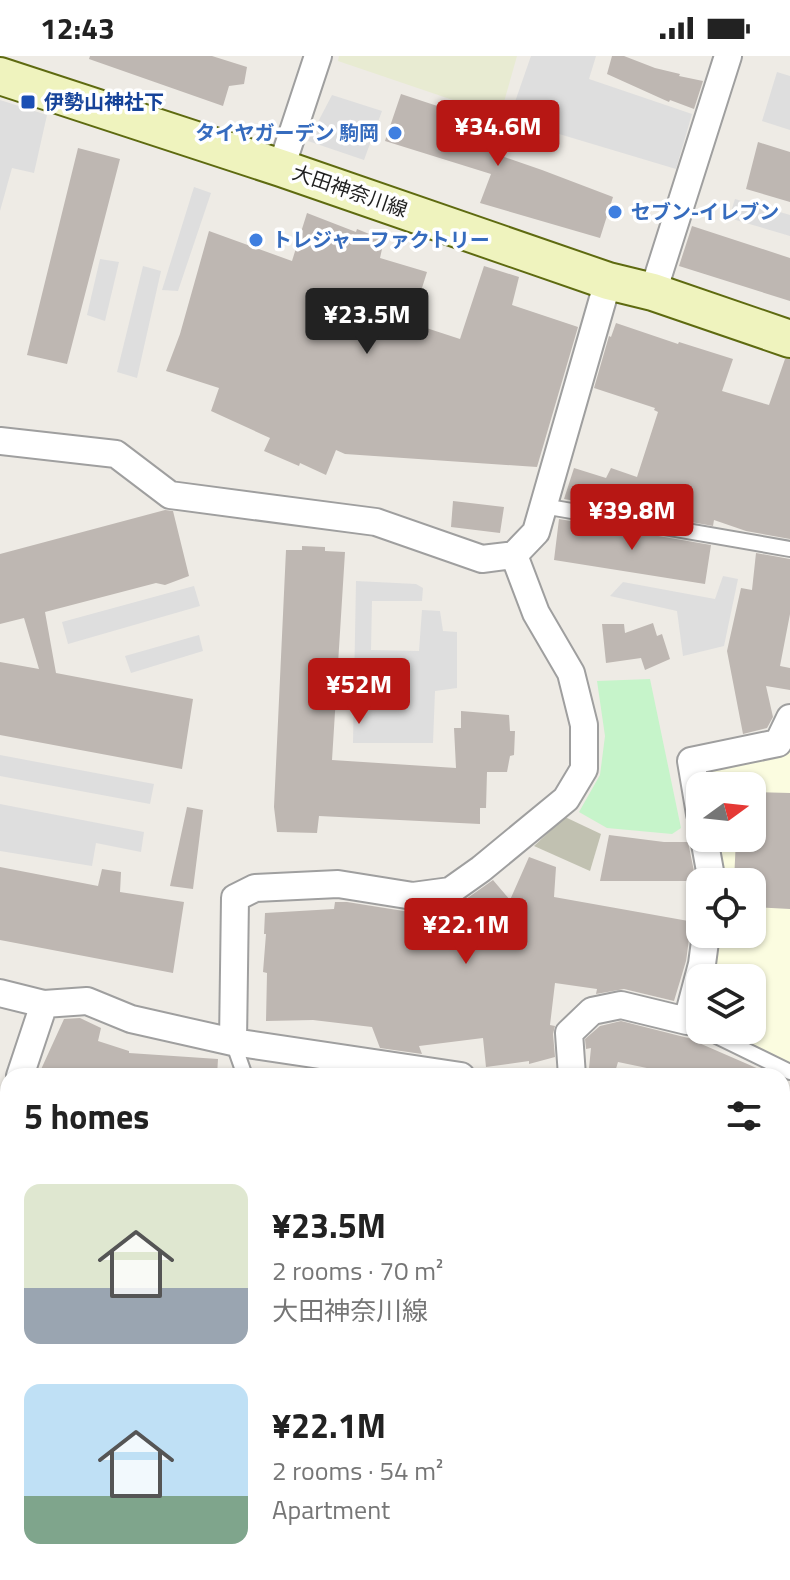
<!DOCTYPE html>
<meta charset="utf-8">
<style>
:root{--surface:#fff;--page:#f2f2f2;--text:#222;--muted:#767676;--accent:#b71714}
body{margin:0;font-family:"Titillium Web","Noto Sans JP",sans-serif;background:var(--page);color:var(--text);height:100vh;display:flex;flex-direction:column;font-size:30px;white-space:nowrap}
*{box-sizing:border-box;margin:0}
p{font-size:26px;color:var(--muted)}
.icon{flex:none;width:44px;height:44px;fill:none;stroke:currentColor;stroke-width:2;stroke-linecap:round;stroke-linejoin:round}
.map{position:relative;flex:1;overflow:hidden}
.drawer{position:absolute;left:0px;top:1012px;width:790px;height:512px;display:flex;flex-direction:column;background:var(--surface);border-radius:24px 24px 0 0;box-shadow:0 2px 6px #0004}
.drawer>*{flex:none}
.needle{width:52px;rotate:75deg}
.fabs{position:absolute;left:686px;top:716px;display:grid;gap:16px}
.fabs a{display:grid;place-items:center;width:80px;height:80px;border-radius:16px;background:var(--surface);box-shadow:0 2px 6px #0004;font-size:40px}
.price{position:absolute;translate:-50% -68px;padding:0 18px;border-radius:8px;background:var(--accent);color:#fff;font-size:26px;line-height:52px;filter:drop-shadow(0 2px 4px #0008)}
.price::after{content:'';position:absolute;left:50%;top:48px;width:24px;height:18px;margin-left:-12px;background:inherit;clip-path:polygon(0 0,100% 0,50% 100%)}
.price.selected{background:#222;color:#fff}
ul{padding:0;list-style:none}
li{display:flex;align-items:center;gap:24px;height:200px;padding:0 24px}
li span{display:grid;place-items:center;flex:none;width:224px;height:160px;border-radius:16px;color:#555}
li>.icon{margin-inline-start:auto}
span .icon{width:96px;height:96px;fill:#fffc;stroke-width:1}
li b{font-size:34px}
h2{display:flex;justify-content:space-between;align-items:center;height:96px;padding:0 24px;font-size:34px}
.status{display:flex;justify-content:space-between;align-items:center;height:56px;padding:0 40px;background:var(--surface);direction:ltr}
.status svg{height:22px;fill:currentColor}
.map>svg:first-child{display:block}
</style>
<div class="status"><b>12:43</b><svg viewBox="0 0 49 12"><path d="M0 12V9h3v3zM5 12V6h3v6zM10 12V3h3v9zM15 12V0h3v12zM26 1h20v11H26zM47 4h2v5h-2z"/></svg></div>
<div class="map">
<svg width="790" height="1524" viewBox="0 0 790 1524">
<rect width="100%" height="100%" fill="#eeebe5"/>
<path fill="#fbfce0" d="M790 684V1008L714 974H752V922H709L718 878H752V826H718L715 782H752V730H704L703 723 707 710Z"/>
<path fill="#c1c1b1" d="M565 761 601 778 590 815 534 790Z"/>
<path fill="#e8ebd2" d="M339 0H517L500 60 338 5Z"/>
<path fill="#aac99e" d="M8 1154V1363L0 1358V1159Z"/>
<path fill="#c6f4ca" d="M650 623 681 772 672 778 607 772 579 756 600 719 605 680 597 625Z"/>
<path fill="#dedede" d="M531 0H596L589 23 692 58 676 113 509 63Z
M777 16 790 20V74L762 65Z
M332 39 382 55 364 104 308 85Z
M0 44 47 59 34 117 12 112 0 155Z
M194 131 211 137 178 235 162 234Z
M735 143 790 159V180L729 162Z
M100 203 119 206 105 265 87 259Z
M143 210 161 215 137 322 117 316Z
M723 520 738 523 724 590 683 600 677 555 610 540 623 526 715 543Z
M356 525 416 528 423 532 422 545H372L371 594 419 595 422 554 440 555 443 575 457 576V632L435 635 433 687H353Z
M194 530 200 550 68 588 62 566Z
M199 579 203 595 131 617 125 600Z
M0 699 154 728 150 748 0 720Z
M0 748 144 776 141 796 96 787 92 810 0 795Z"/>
<path fill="#beb7b2" d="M90 0H212L247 11 244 28 229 30 223 50 89 3Z
M612 0H624L655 12 680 18 679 20 703 25 694 53 670 44 669 46 607 18Z
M401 38 492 68 484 94 542 114 613 141 600 182 480 147 491 118 385 85Z
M758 86 790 96V146L746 133Z
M78 92 120 103 67 308 27 299Z
M307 157 356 176 357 173 384 184 380 202 427 216 411 267 460 283 484 210 519 221 512 249 578 271 537 411 345 398 336 394 326 419 300 407 299 410 264 395 270 382 211 355 219 332 166 315 180 278 209 175 292 205Z
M692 170 790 202V245L679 210Z
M616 267 678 288 679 286 733 303 722 335 769 349 785 303H790V483L746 475 714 464 713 470 564 443 574 412 606 422 611 412 637 421 658 356 654 354 655 352 594 332 609 280 611 281Z
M453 445 504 451 500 477 451 471Z
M165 454 173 455 189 520 165 529 156 527 45 556 56 617 193 643 182 713 0 679V606L39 613 24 562 0 568V498Z
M559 463 711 489 705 528 554 504Z
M302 490 325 491V495L345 496 332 704 456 712 454 672H461V655L509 659 510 675H515L514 699 510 700 507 716H487L486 752H480V768L319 760 317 777 277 776 274 751 286 494H302Z
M756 497 790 503V558L780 610 790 612V634L766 630 773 661 767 672 743 678 727 595 741 532 752 534Z
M653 567 657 580 662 578 670 603 645 614 641 602 606 607 602 568H624L625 577Z
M752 736 790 737V853L752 851V826H734L736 782H752Z
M187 751 203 754 193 833 170 830Z
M609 779 664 786H688L696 825H600Z
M529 801 556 811 554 841 694 866 690 876 686 905 674 945 624 933 596 938 597 933 555 927 550 969 555 970 553 978 555 1001 529 1008V1005L486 1011 483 982 419 990 422 998 380 992 372 971 313 964 266 965 267 917 263 916 266 878H264L265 857 334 853 335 846H347L410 856 435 854 459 848 493 824 510 844Z
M0 811 98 830 102 813 121 816 120 836 184 846 173 917 0 884Z
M80 962 101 972 98 985 129 995V997L218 1003 217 1020H38L64 963Z
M621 965 700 985 699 987 775 1020H664L666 1016 618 1006 615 1016 589 1012 591 992 586 993 585 983 600 970Z"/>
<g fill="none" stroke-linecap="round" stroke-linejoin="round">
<defs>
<path id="service" d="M543 450 790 493
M704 974 790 1016
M233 986 245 1020
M782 1300 790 1303"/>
<path id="minor" d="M281 112 318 0
M653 236 728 0
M0 385 116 398 170 439 376 466 482 503 514 499 536 476 608 225
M700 758 691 705 778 687 790 662
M704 782 712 826
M0 937 44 948 87 945 131 963 233 986 461 1020
M233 986 235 842 255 832 338 828 413 840 450 835 481 813 566 743 584 713V669L571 617 536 557 514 499
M20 1020 44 948
M572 1020 569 977 592 955 621 949 687 965 702 908 706 878
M782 1093 790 1096
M782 1368 790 1356
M677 1524 683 1516"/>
<path id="secondary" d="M0 20 281 112 608 225 653 236 790 283"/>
</defs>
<use href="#service" stroke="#9f9f9f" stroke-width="18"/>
<use href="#minor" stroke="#9f9f9f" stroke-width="30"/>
<use href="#secondary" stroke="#5e6a10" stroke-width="40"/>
<use href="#service" stroke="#fff" stroke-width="14"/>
<use href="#minor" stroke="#fff" stroke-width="26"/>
<use href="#secondary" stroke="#eff3be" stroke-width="36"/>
</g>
<rect fill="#1a4fb4" stroke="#fff" stroke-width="3" x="20" y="38" width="16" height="16" rx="4"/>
<g fill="#3f7fe0" stroke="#fff" stroke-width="3">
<circle cx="395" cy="77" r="8"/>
<circle cx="615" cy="156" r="8"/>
<circle cx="256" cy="184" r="8"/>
</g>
<g text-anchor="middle" stroke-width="7" stroke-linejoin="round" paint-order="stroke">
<g font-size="20" font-weight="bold" fill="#164399" stroke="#fff" text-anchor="start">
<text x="44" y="53">伊勢山神社下</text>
</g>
<g font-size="20" font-weight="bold" fill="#366cbe" stroke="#fff" text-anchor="start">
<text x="379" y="84" text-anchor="end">タイヤガーデン 駒岡</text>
<text x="631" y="163">セブン-イレブン</text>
<text x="272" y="191">トレジャーファクトリー</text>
</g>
<g font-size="20" fill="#1e1e1e" stroke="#fff">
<text transform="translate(350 135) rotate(19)" y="7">大田神奈川線</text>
</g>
</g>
</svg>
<div class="fabs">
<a><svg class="needle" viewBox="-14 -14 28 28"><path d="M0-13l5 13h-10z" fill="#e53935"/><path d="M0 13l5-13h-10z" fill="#767676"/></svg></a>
<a><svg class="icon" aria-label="locate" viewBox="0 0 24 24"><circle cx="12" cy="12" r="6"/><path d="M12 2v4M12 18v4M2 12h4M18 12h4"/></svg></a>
<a><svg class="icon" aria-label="layers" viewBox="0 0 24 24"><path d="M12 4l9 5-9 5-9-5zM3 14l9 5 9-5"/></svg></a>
</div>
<b class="price" style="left:498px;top:112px">¥34.6M</b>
<b class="price selected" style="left:367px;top:300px">¥23.5M</b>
<b class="price" style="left:632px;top:496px">¥39.8M</b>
<b class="price" style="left:359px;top:670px">¥52M</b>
<b class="price" style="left:466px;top:910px">¥22.1M</b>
<section class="drawer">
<h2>5 homes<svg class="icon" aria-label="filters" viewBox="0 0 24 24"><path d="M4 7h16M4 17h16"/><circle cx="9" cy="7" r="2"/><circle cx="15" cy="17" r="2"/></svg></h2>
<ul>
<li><span style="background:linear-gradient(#dfe7d0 65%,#9aa5b1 0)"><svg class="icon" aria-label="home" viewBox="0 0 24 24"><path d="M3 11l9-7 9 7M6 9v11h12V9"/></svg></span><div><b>¥23.5M</b><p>2 rooms · 70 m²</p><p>大田神奈川線</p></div></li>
<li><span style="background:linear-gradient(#bfe0f5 70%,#7fa58c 0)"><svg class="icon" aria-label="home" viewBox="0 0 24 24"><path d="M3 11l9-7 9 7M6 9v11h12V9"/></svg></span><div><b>¥22.1M</b><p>2 rooms · 54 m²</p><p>Apartment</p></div></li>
</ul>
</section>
</div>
